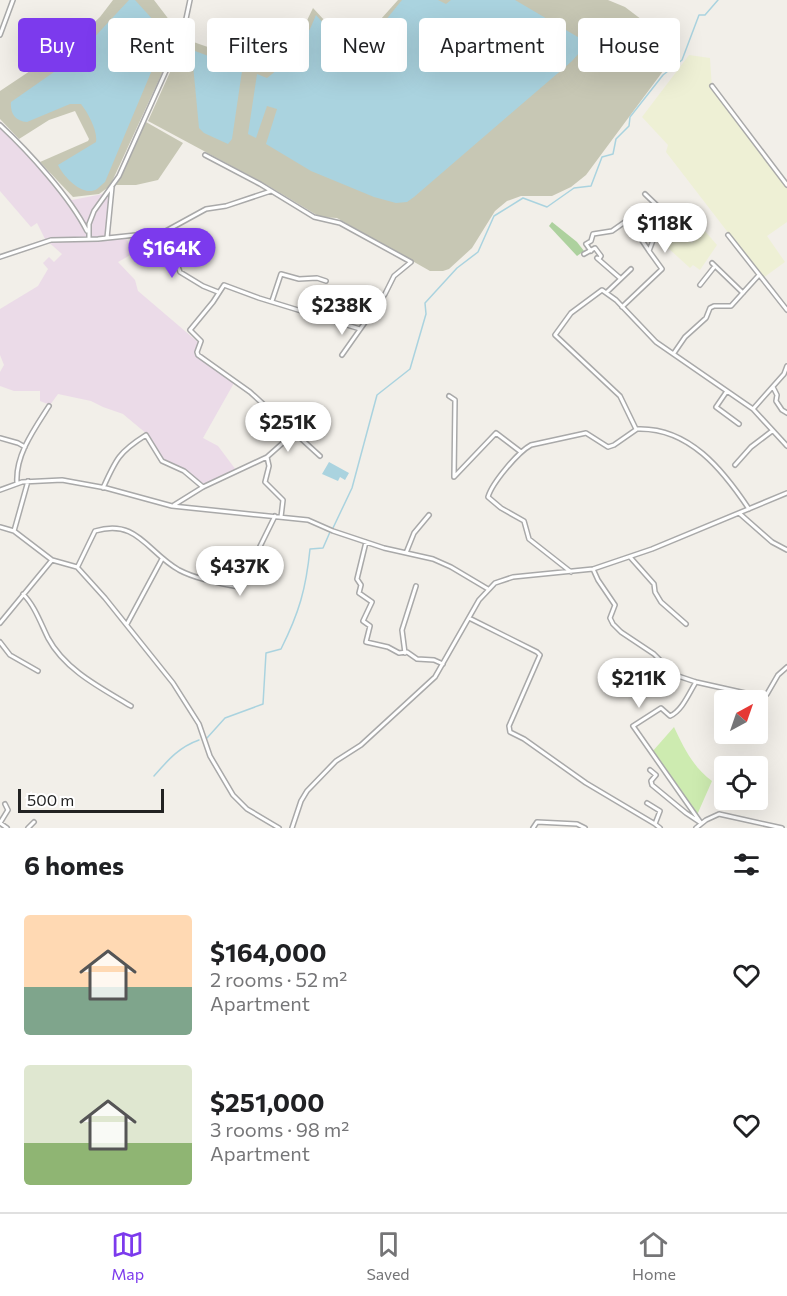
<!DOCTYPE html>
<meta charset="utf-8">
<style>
:root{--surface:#fff;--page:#f6f6f6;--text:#202124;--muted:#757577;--line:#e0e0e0;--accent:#7c3aed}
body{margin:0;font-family:Commissioner,sans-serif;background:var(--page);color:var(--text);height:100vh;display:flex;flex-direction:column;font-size:22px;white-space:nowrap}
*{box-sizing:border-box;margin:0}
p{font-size:20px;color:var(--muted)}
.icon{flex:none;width:33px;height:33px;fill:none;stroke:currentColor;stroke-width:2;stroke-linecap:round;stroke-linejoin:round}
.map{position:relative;height:828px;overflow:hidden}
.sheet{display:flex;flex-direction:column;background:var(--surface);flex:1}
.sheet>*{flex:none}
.hud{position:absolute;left:18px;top:18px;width:752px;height:54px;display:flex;gap:12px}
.needle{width:39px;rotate:40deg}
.fabs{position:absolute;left:714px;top:690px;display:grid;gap:12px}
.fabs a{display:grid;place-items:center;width:54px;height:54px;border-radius:6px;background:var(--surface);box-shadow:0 6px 24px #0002;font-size:30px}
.scale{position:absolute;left:18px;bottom:15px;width:146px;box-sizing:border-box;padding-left:6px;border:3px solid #222;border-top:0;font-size:16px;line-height:21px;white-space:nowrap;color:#222;-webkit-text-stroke:4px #fff;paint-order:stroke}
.price{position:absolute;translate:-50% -51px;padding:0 14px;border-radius:21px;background:#fff;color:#222;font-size:20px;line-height:39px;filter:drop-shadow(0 2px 3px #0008)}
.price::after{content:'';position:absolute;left:50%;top:36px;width:18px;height:14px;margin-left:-9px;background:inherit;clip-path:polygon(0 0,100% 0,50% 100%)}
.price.active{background:var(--accent);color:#fff}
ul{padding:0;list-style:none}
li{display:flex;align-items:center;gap:18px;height:150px;padding:0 24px}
li span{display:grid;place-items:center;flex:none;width:168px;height:120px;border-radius:6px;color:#555}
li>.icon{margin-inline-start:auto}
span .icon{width:72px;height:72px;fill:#fffc;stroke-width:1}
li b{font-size:26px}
h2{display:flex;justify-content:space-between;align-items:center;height:72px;padding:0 24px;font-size:26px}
.pill{padding:0 21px;border-radius:6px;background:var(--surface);box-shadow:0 6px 24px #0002;font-size:21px;line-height:54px}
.pill.active{background:var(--accent);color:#fff}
.dock{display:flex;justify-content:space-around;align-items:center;height:84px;border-top:2px solid var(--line);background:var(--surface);font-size:16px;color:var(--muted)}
.dock a{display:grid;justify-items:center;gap:3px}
.dock .active{color:var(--accent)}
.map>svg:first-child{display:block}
</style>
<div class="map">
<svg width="787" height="828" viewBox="0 0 787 828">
<rect width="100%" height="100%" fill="#f2efe9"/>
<path fill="#ebdbe8" d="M0 121 72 200 113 192 110 233 113 239 126 238 134 253 118 262 135 280 138 291 199 343 194 354 234 383 203 438 218 446 236 470 203 486 188 473 162 459 147 434 123 414 103 407 91 401 58 394 50 405 40 401V391H14L0 386V372L4 365 0 355V309L38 286 48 269 43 263 49 257 54 262 62 254 45 239 37 223 31 227 0 191Z"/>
<path fill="#c7c7b4" d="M113 0H154L180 34 110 186 99 194 73 197 40 162 88 141 89 139 75 111 49 120 19 139 0 119V91L75 41 100 17Z
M398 0H608L625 7 658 32 672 54 669 63 586 175 571 187 552 196H521L507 201 495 211 472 248 449 269 443 271H430L337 218 320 217 267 185 148 121 185 39 259 65 270 66 281 59 297 41 313 8 337 34 343 35 354 24 367 31 372 29Z
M146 122 183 143 158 180 136 185H116Z"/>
<path fill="#eef0d5" d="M689 55 710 58 712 89 787 188V222L767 236 785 262 763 278 666 152 668 145 642 117Z
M704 230 717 245 700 270 693 265 690 268 667 247 681 233 692 243Z"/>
<path fill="#cdebb0" d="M674 727C684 748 693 767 712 781L697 815 652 752Z"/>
<path fill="#add19e" d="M552 222 577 242 584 251 577 256 549 226Z"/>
<path fill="#aad3df" d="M129 0H135L165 33V39L105 182C102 184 100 187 97 189 83 198 63 176 58 165L96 142C98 131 88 113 81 104H70L27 122C15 121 10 113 11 102L64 65 88 44Z
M402 0H438L446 4 451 0H515L588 43 572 61 414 197 407 202 396 203 374 197 311 171 266 144 277 109 267 106 256 138 248 134 257 74 267 78C296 55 302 49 316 15L342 44 354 28 364 33 376 32Z
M195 51 238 67 242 71 232 139 228 144 204 133 199 128 192 54Z
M329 462 349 473 345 480 340 477 338 481 322 474Z"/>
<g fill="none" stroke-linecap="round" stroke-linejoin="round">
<path stroke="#aad3df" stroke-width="1.5" d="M333 528 352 488 377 395 410 369 426 314 425 303 457 268 478 252 494 216 523 198 547 207 574 188 591 186 602 157 613 154 616 139 629 126 630 117 663 75 682 60 699 15H705L718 0
M207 738 225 718 263 704 266 653 281 649C299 613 306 589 310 549L323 548 330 532
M154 776C168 760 179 747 199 740"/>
<defs>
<path id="minor" d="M0 35 13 0
M712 86 787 185
M0 125C28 151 70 197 87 231
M205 155 260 184 314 217 340 223 411 262 394 276 385 294 342 355
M162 232 173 253 180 272 203 286 218 292
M728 235 787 310
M107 238 112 187
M89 239V224L94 211 119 176 183 33 190 0
M641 239 649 251
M591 251 586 244 591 241 593 234 612 231 632 217 636 211
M584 254 595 248 601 256 599 259
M0 257 51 240 98 239 164 232 206 209 226 206 271 191
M597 258 620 278
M712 263 743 293
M700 285 715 266
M607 292 631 269
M272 301 281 274 299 279 317 278 326 281
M622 307 662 269 649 251 655 235 667 215 645 194
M674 353 685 337 706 318 710 308 714 306H731L759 275
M787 366 784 374 753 409 787 446
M773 387 777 395 776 401 782 410 787 413
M727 391 716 407 739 424
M449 396 455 400 454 477 496 433 521 452
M636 429 620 396 555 335 571 313 602 290 616 300 656 342 753 409
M0 438 18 443 25 447
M320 456 250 392 198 355 197 352 201 341 190 330 213 302 224 285 259 298 360 329
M267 457 269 466 265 482 283 500 281 517
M735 465 751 447 772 431
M17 483C15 455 35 428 49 406
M103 488C116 459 119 452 146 435L162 461 184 471 203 487
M0 490 22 482 62 480 106 488 172 506 308 520 333 531 384 548 433 559 451 567 488 589
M174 505 203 487 267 457 294 433
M739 513 772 542 787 550
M0 527 14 531 52 560
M14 531 28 481
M366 542 357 579 361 585 359 593 372 602 363 621 370 626 366 642 388 647 399 653 407 652 417 659 434 660 443 664
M406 553 414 533 429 515
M630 557 654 584 655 592 661 602 686 624
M78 566 95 531C137 518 147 552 179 570 196 579 219 583 238 587L241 585 275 516
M593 569 598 580 615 605 610 618 613 624 621 632 654 654 675 675 696 682 763 697 767 694 778 675 787 667
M571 572 529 539 524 521 501 508 488 497C492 483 518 452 531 445L586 433 608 447 614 445 637 429C689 427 723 470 749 509
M23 594C35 606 41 624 48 638 65 670 101 688 131 706
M469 618 537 652 540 655 509 726 510 732 524 739 586 783 655 824
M0 623 52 560 77 567 105 598 173 683 199 724 210 756 233 795 247 809 279 828
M127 624 162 559
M0 642 10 655 38 671
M405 653 402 630 416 586
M758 715 764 697
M650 770 656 775 651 781 652 785 686 813 701 823 633 726 661 708 670 716C682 711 689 693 696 682
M647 803 660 811 655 824 660 828
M5 804 8 810 0 823 7 828
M28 828 34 822
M292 828 301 801 307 791 336 761 361 745 435 677 479 600 495 583 513 577 593 569 652 549 787 493
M533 828 537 822 577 824 585 828
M696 828 706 820 719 814 782 828"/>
</defs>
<use href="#minor" stroke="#a9a9a9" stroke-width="6"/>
<use href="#minor" stroke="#fff" stroke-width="3"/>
</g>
</svg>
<div class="fabs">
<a><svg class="needle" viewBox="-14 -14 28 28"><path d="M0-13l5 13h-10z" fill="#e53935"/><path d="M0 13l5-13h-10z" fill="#757577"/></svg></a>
<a><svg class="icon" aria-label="locate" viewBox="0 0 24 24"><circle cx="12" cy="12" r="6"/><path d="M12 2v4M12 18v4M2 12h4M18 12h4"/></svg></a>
</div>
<div class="scale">500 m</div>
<b class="price" style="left:665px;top:254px">$118K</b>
<b class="price active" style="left:172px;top:279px">$164K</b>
<b class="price" style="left:342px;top:336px">$238K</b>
<b class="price" style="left:288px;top:453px">$251K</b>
<b class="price" style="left:240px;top:597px">$437K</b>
<b class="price" style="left:639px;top:709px">$211K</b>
<div class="hud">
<a class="pill active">Buy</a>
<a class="pill">Rent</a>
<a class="pill">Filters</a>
<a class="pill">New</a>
<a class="pill">Apartment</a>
<a class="pill">House</a>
</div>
</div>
<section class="sheet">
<h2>6 homes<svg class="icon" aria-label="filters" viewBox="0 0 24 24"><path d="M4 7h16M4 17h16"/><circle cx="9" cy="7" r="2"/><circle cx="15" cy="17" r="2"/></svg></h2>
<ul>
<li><span style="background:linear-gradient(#ffd9b3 60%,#7fa58c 0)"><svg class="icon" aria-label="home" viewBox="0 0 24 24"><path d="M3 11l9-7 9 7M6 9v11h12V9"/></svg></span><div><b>$164,000</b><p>2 rooms · 52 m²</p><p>Apartment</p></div><svg class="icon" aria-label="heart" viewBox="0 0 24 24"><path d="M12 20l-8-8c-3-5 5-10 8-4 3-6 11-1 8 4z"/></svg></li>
<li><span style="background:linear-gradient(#dfe7d0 65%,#8fb573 0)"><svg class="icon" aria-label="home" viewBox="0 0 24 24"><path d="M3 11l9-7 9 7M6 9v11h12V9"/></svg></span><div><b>$251,000</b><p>3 rooms · 98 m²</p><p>Apartment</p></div><svg class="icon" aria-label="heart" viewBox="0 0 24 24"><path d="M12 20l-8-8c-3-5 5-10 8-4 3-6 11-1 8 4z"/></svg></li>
</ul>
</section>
<nav class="dock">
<a class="active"><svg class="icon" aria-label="map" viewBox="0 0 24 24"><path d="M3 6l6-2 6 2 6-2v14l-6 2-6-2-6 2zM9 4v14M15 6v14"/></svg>Map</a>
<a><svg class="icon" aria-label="saved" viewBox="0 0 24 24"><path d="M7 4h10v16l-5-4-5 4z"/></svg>Saved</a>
<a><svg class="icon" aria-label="home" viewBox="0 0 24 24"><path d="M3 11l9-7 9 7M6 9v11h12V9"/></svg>Home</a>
</nav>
